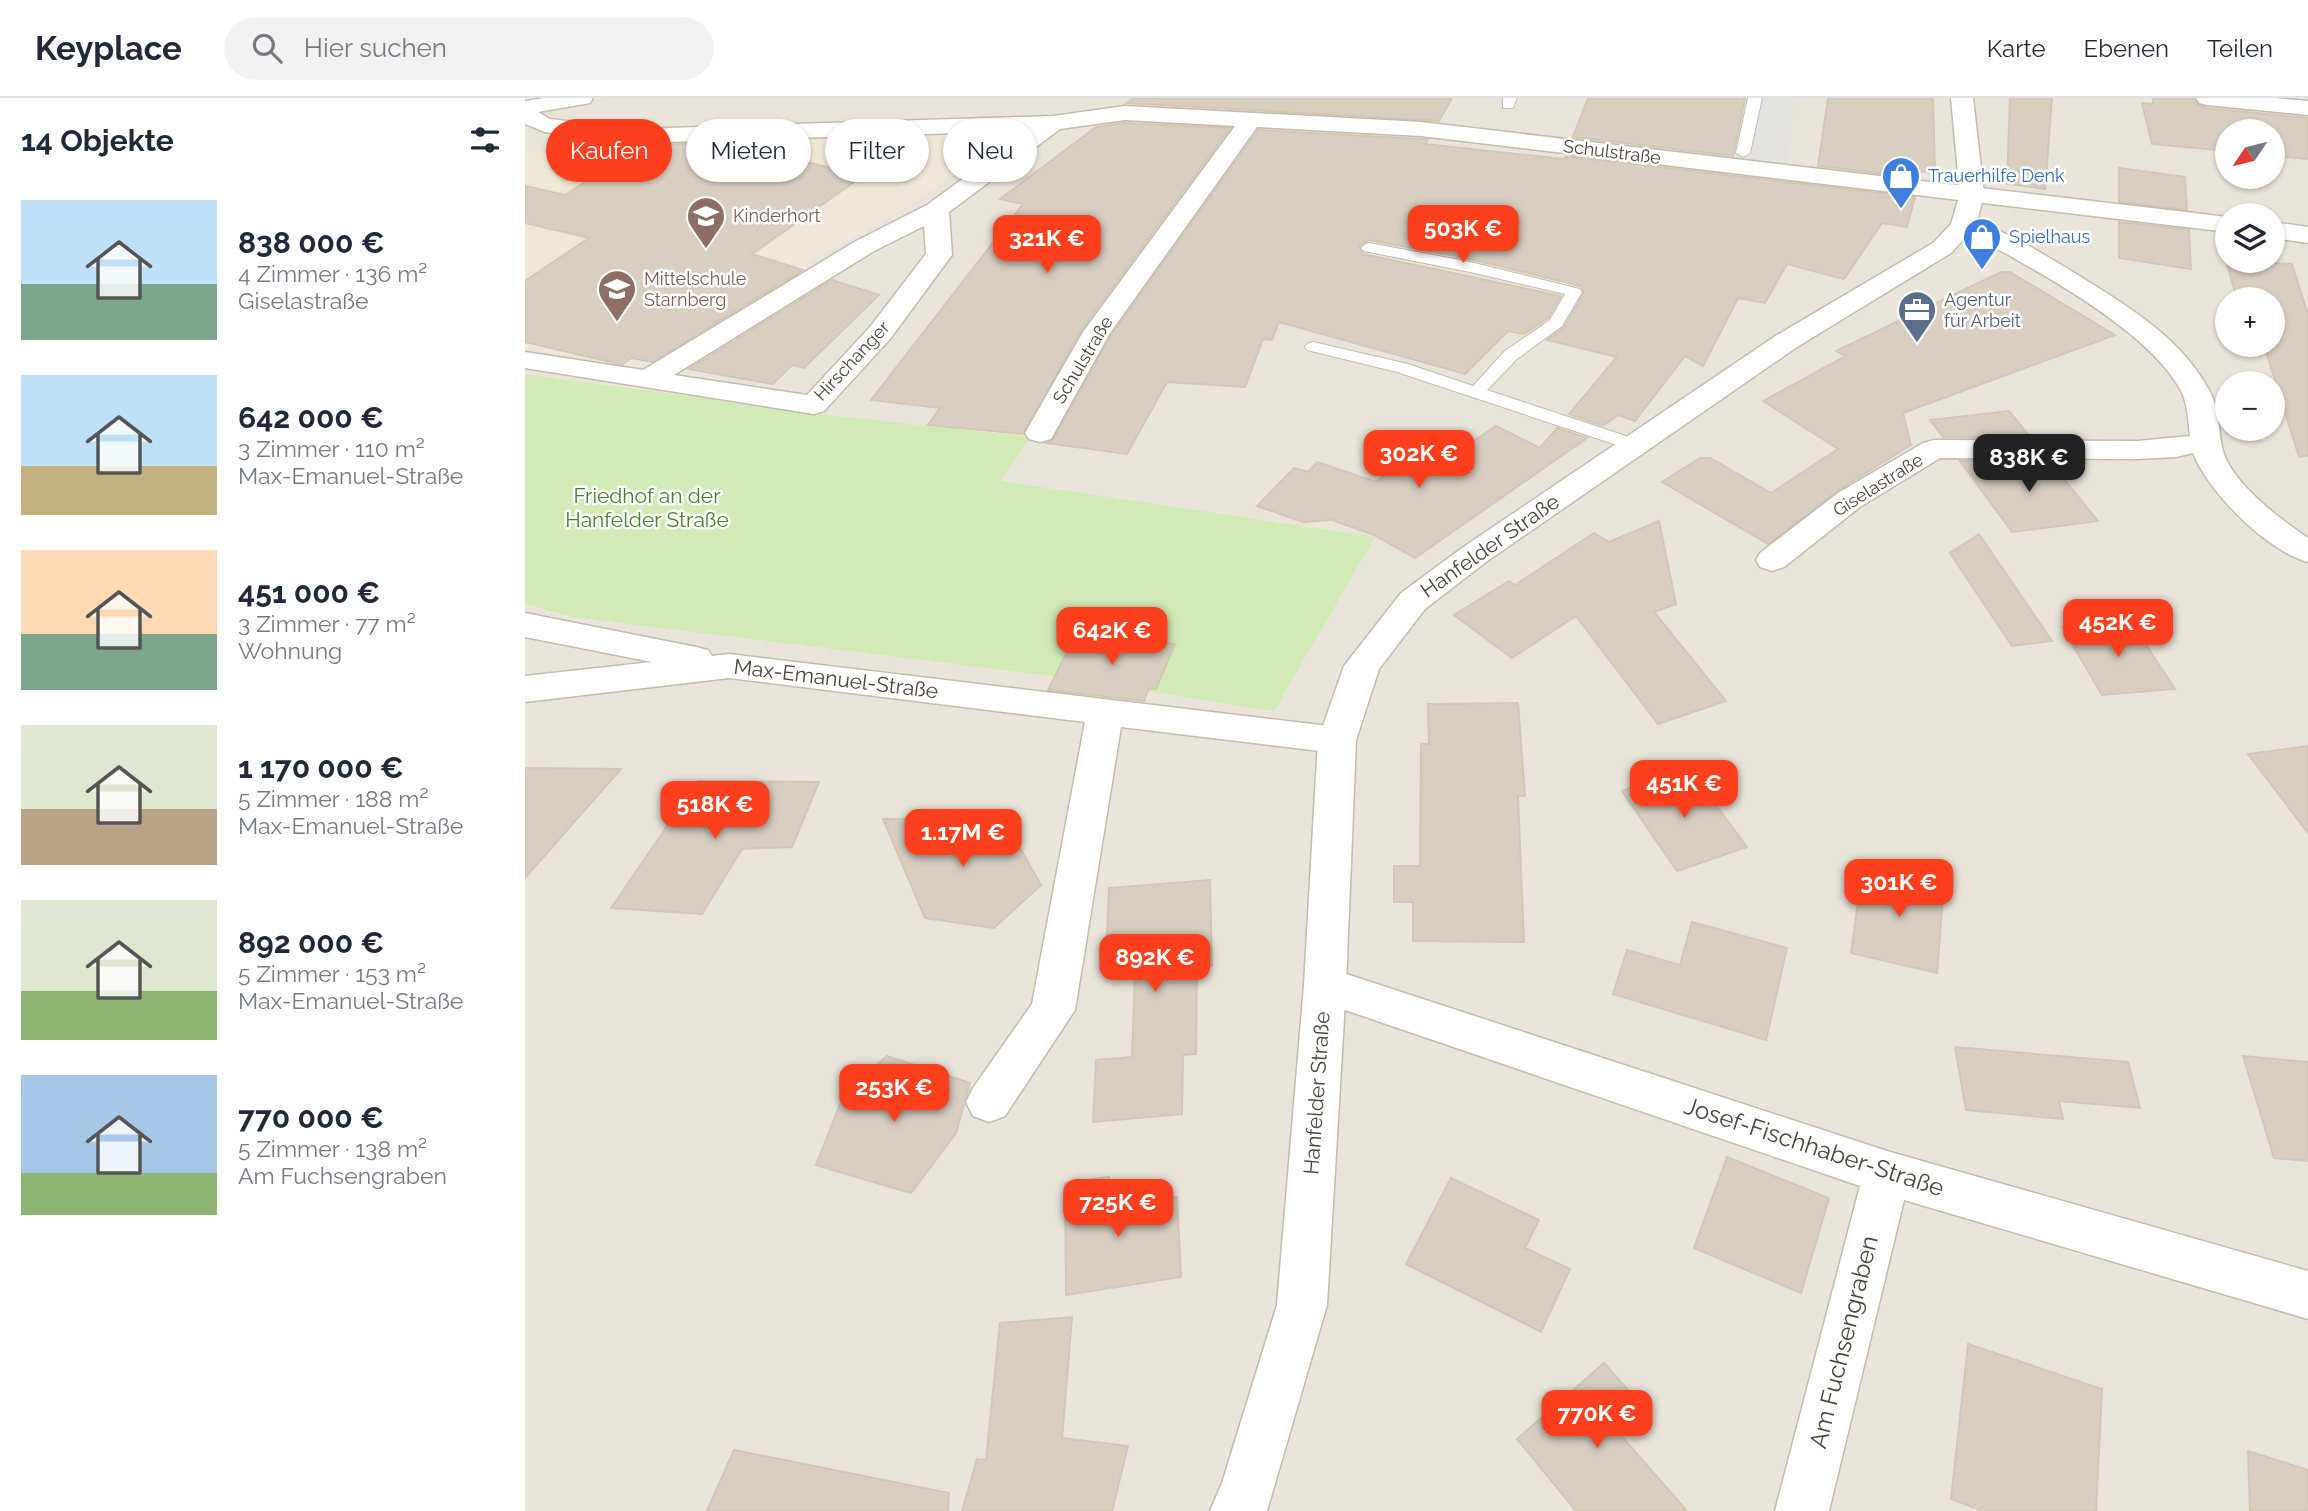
<!DOCTYPE html>
<html lang="de">
<meta charset="utf-8">
<style>
:root{--surface:#fff;--page:#f2f2f3;--text:#1f2937;--muted:#747a83;--line:#e0e1e3;--accent:#fc3f1d}
body{margin:0;font-family:Raleway,sans-serif;background:var(--page);color:var(--text);height:100vh;display:flex;flex-direction:column;font-size:26px;white-space:nowrap}
*{box-sizing:border-box;margin:0}
p{font-size:23px;color:var(--muted)}
.icon{flex:none;width:38px;height:38px;fill:none;stroke:currentColor;stroke-width:2;stroke-linecap:round;stroke-linejoin:round}
.map{position:relative;flex:1;overflow:hidden}
.side{display:flex;flex-direction:column;background:var(--surface);width:525px}
.side>*{flex:none}
.top-card{position:absolute;left:21px;top:21px;width:665px;height:63px;display:flex;gap:14px}
.needle{width:46px;rotate:235deg}
.buttons{position:absolute;left:1690px;top:21px;display:grid;gap:14px}
.buttons a{display:grid;place-items:center;width:70px;height:70px;border-radius:50%;background:var(--surface);box-shadow:0 2px 5px #0004;font-size:35px}
.price{position:absolute;translate:-50% -60px;padding:0 16px;border-radius:14px;background:var(--accent);color:#fff;font-size:23px;line-height:46px;filter:drop-shadow(0 2px 4px #0008)}
.price::after{content:'';position:absolute;left:50%;top:42px;width:21px;height:16px;margin-left:-10px;background:inherit;clip-path:polygon(0 0,100% 0,50% 100%)}
.price.current{background:#222;color:#fff}
ul{padding:0;list-style:none}
li{display:flex;align-items:center;gap:21px;height:175px;padding:0 21px}
li span{display:grid;place-items:center;flex:none;width:196px;height:140px;border-radius:0px;color:#555}
li>.icon{margin-inline-start:auto}
span .icon{width:84px;height:84px;fill:#fffc;stroke-width:1}
li b{font-size:30px}
h2{display:flex;justify-content:space-between;align-items:center;height:84px;padding:0 21px;font-size:30px}
.chip{padding:0 24px;border-radius:32px;background:var(--surface);box-shadow:0 2px 5px #0004;font-size:24px;line-height:63px}
.chip.current{background:var(--accent);color:#fff}
header{display:flex;align-items:center;gap:42px;box-sizing:border-box;height:98px;padding:0 35px;background:var(--surface);border-bottom:2px solid var(--line)}
header strong{font-size:33px}
nav{display:flex;gap:38px;margin-inline-start:auto;font-size:24px}
.search{width:490px;height:63px;background:var(--page);display:flex;align-items:center;gap:18px;box-sizing:border-box;padding:0 24px;border-radius:38px;color:var(--muted);font-size:26px}
main{display:flex;flex:1;min-height:0}
.map>svg:first-child{display:block}
</style>
<header>
<strong>Keyplace</strong>
<div class="search"><svg class="icon" aria-label="search" viewBox="0 0 24 24"><circle cx="10" cy="10" r="6"/><path d="M15 15l6 6"/></svg>Hier suchen</div>
<nav><a>Karte</a><a>Ebenen</a><a>Teilen</a></nav>
</header>
<main>
<section class="side">
<h2>14 Objekte<svg class="icon" aria-label="filters" viewBox="0 0 24 24"><path d="M4 7h16M4 17h16"/><circle cx="9" cy="7" r="2"/><circle cx="15" cy="17" r="2"/></svg></h2>
<ul>
<li><span style="background:linear-gradient(#bfe0f5 60%,#7fa58c 0)"><svg class="icon" aria-label="home" viewBox="0 0 24 24"><path d="M3 11l9-7 9 7M6 9v11h12V9"/></svg></span><div><b>838 000 €</b><p>4 Zimmer · 136 m²</p><p>Giselastraße</p></div></li>
<li><span style="background:linear-gradient(#bfe0f5 65%,#c2b280 0)"><svg class="icon" aria-label="home" viewBox="0 0 24 24"><path d="M3 11l9-7 9 7M6 9v11h12V9"/></svg></span><div><b>642 000 €</b><p>3 Zimmer · 110 m²</p><p>Max-Emanuel-Straße</p></div></li>
<li><span style="background:linear-gradient(#ffd9b3 60%,#7fa58c 0)"><svg class="icon" aria-label="home" viewBox="0 0 24 24"><path d="M3 11l9-7 9 7M6 9v11h12V9"/></svg></span><div><b>451 000 €</b><p>3 Zimmer · 77 m²</p><p>Wohnung</p></div></li>
<li><span style="background:linear-gradient(#dfe7d0 60%,#b9a48a 0)"><svg class="icon" aria-label="home" viewBox="0 0 24 24"><path d="M3 11l9-7 9 7M6 9v11h12V9"/></svg></span><div><b>1 170 000 €</b><p>5 Zimmer · 188 m²</p><p>Max-Emanuel-Straße</p></div></li>
<li><span style="background:linear-gradient(#dfe7d0 65%,#8fb573 0)"><svg class="icon" aria-label="home" viewBox="0 0 24 24"><path d="M3 11l9-7 9 7M6 9v11h12V9"/></svg></span><div><b>892 000 €</b><p>5 Zimmer · 153 m²</p><p>Max-Emanuel-Straße</p></div></li>
<li><span style="background:linear-gradient(#a9c7e8 70%,#8fb573 0)"><svg class="icon" aria-label="home" viewBox="0 0 24 24"><path d="M3 11l9-7 9 7M6 9v11h12V9"/></svg></span><div><b>770 000 €</b><p>5 Zimmer · 138 m²</p><p>Am Fuchsengraben</p></div></li>
</ul>
</section>
<div class="map">
<svg width="1783" height="1413" viewBox="0 0 1783 1413">
<rect width="100%" height="100%" fill="#f6f3ec"/>
<path fill="#eae5da" fill-rule="evenodd" d="M78 0H1783V1413H0V11ZM1703 33H1748V79H1703ZM1703 117H1748V163H1703ZM1703 201H1748V247H1703ZM1703 285H1748V331H1703Z"/>
<path fill="#efe8d6" d="M494 30 382 109 301 154 107 273 0 249V52L79 64 163 84 226 44Z"/>
<path fill="#d2eab5" d="M0 276 294 316 505 339 476 383 850 439 749 613 527 578 48 519 0 506Z"/>
<path fill="#e5e3e0" d="M1221 0H1270L1262 66 1208 60Z"/>
<path fill="#d8cfc1" stroke="#d3c7b4" stroke-width="2" d="M609 0H927L914 23 602 5Z
M1063 0H1220L1208 58 1048 39Z
M1303 0H1408L1410 76 1395 73 1394 80 1293 68Z
M1485 0H1527L1520 91 1482 86Z
M1628 0H1668L1672 6 1681 10 1783 20V61L1748 58V33H1703V53L1627 46 1617 5 1628 6Z
M600 25 705 30 556 232 498 336 403 327 415 310 346 302 498 106 475 101 571 29Z
M733 32 896 41H903L900 46 1039 61 1041 58 1390 99 1382 129 1357 125 1319 181 1262 166 1240 205 1213 200 1178 268 1160 258 1110 323 1093 317 1078 328 1044 316 1092 259 1022 242 1039 229 1059 195 1056 188 945 161 844 142 834 148 838 156 1036 198 1023 220 999 236 983 233 940 276 754 224 747 242 738 241 720 289 642 284 602 356 521 345 528 342 587 236Z
M194 45 339 77 227 156 278 172 127 264 106 260 98 266H94L0 244V183L64 140 0 125V88L40 97 77 73 101 78 121 47Z
M1594 70 1660 79 1662 112 1594 104Z
M1594 124 1664 132 1666 171 1594 160Z
M1700 159 1703 163 1767 166 1783 217V358L1774 359 1739 247H1748V201H1712Z
M1476 174H1485L1590 237 1378 315 1386 347 1312 393 1243 446 1137 384 1175 360H1185L1246 395 1313 351 1238 303 1321 258 1311 253Z
M307 182 354 197 279 270 267 267 248 286 164 271Z
M1484 313 1506 340 1418 339 1405 322Z
M971 328 1015 350 1032 330 1062 340 890 460 849 437 807 422 778 424 732 408 769 370 783 374 792 364 851 384 882 360 908 371Z
M1435 363H1524L1573 423 1487 434Z
M1134 423 1151 506 1129 514 1201 603 1133 626 1051 518 987 560 929 517 984 483 990 487 1069 435 1084 444Z
M1454 436 1527 543 1487 548 1425 455Z
M1606 524 1650 591 1577 597 1537 529Z
M552 534 650 546 631 591 624 590 619 603 523 592Z
M993 605 1000 698H993L999 844 888 843V804H869V768H895L896 646H904L903 606Z
M1783 648V735L1723 656Z
M0 670 96 671 0 780Z
M1164 671 1222 749 1152 773 1097 693Z
M173 683 294 684 267 749 217 751 177 816 86 810Z
M358 721 479 722 516 787 469 830 400 820Z
M1338 767 1419 785 1412 875 1326 855Z
M685 782 687 868 672 870 671 956 658 957 657 1016 568 1024 571 962 607 959 610 875 580 877 584 790Z
M1167 824 1262 850 1241 942 1088 896 1102 852 1155 867Z
M1430 949 1603 964 1615 1010 1534 1003 1538 1021 1441 1012Z
M362 958 445 985 431 1035 386 1095 291 1067 319 996Z
M1718 958 1783 964V1063L1749 1060Z
M1202 1059 1304 1100 1276 1195 1169 1150Z
M584 1079 586 1109 652 1099 656 1179 541 1197 540 1085Z
M926 1080 1014 1122 1000 1150 1045 1171 1016 1234 881 1166Z
M547 1219 537 1340 603 1348 587 1413H437L452 1361 461 1362 475 1225Z
M1443 1246 1577 1291 1571 1413H1459L1426 1401Z
M1079 1265 1119 1310 1093 1334 1162 1413H1051L992 1341Z
M209 1352 424 1395 423 1413H182Z
M1723 1353 1783 1372V1413H1725Z"/>
<g fill="none" stroke-linecap="round" stroke-linejoin="round">
<defs>
<path id="service" d="M978 0H992L988 10H978Z
M1223 0H1237L1225 55 1218 59 1211 55Z
M844 145 945 164 1055 191 1057 194 1037 228 992 261 962 292 1116 343 1119 347 1116 351H1104L872 274 782 252 780 249 782 246 788 244 883 266 948 288 980 253 1025 222 1040 196 945 174 839 153 836 150 839 147Z"/>
<path id="minor" d="M19 0H68L65 5 13 14 25 21 110 31 528 18 600 8 896 24 1703 119V134L896 38 732 29 585 235 526 341 515 344 504 341 500 335 558 234 710 28 600 22 535 31 424 114 427 157 365 241 299 313 289 316 0 270V254L118 272 331 143 402 107 503 33 110 45 20 34 0 26V3ZM399 128 401 156 345 229 282 297 149 277 349 153Z
M1671 0H1750L1783 3V17L1682 7 1674 5Z
M1438 120C1479 131 1513 153 1548 174 1599 206 1654 237 1684 292 1695 311 1693 334 1698 353 1708 386 1755 421 1783 440V464C1743 454 1683 394 1668 355L1651 359 1612 361 1415 360 1335 409 1259 469 1247 473 1235 469 1231 462 1235 455 1313 395 1398 345 1409 342 1612 343 1665 338C1663 322 1663 305 1655 291 1625 237 1532 184 1478 154 1465 147 1432 138 1425 128L1429 123Z
M1748 124 1783 129V145L1748 140Z
M0 515 171 549 183 552 187 558 204 556 812 629 825 633 831 642 825 651 812 655 596 629 550 912 480 1018 464 1024 448 1018 441 1004 448 990 507 906 560 624 204 580 0 604V578L127 564 0 539Z
M800 869 1362 1053 1783 1173V1221L1379 1102 1304 1413H1250L1335 1088 785 900 779 887 785 874Z"/>
<path id="tertiary" d="M1426 0H1448L1459 96 1451 128 1426 155 1272 249 961 464 900 511 854 571 831 642 821 887 802 1207 742 1413H685L697 1385 752 1207 779 887 793 642 819 568 876 495 937 450 1252 237 1408 145 1426 126 1435 96Z"/>
</defs>
<use href="#service" stroke="#c2bbae" stroke-width="2"/>
<use href="#minor" stroke="#c2bbae" stroke-width="3"/>
<use href="#tertiary" stroke="#c2bbae" stroke-width="3"/>
<use href="#service" fill="#fff" fill-rule="evenodd"/>
<use href="#minor" fill="#fff" fill-rule="evenodd"/>
<use href="#tertiary" fill="#fff" fill-rule="evenodd"/>
</g>
<defs>
<symbol id="shop-pin" viewBox="-11 -11 22 30"><path d="M0 17L-7.5 6A9.5 9.5 0 1 1 7.5 6Z" fill="#3f7fe0" stroke="#fff"/><path d="M-5-2.5h2.3a2.7 3.5 0 0 1 5.4 0H5L5.5 6h-11ZM-1.5-2.5h3a1.5 2.3 0 0 0-3 0Z" fill="#fff"/></symbol>
<symbol id="school-pin" viewBox="-11 -11 22 30"><path d="M0 17L-7.5 6A9.5 9.5 0 1 1 7.5 6Z" fill="#8d6e63" stroke="#fff"/><path d="M0-5L7-2L0 1L-7-2ZM-4 1L0 2.5L4 1V4Q0 6-4 4Z" fill="#fff"/></symbol>
<symbol id="office-pin" viewBox="-11 -11 22 30"><path d="M0 17L-7.5 6A9.5 9.5 0 1 1 7.5 6Z" fill="#5c6f8a" stroke="#fff"/><path d="M-6-3h4V-5.5h4V-3h4V5H-6ZM-1-4.5V-3h2v-1.5ZM-6 0V1H6V0Z" fill="#fff"/></symbol>
</defs>
<g fill-rule="evenodd">
<use href="#shop-pin" x="1354" y="56" width="44" height="60"/>
<use href="#school-pin" x="159" y="96" width="44" height="60"/>
<use href="#shop-pin" x="1435" y="117" width="44" height="60"/>
<use href="#school-pin" x="70" y="169" width="44" height="60"/>
<use href="#office-pin" x="1370" y="190" width="44" height="60"/>
</g>
<g text-anchor="middle" stroke-width="5" stroke-linejoin="round" paint-order="stroke">
<g font-size="18" fill="#4b4439" stroke="#fff">
<text transform="translate(1087 54) rotate(7)" y="6">Schulstraße</text>
<text transform="translate(558 262) rotate(-59)" y="6">Schulstraße</text>
<text transform="translate(327 263) rotate(-47)" y="6">Hirschanger</text>
<text transform="translate(1353 387) rotate(-32)" y="6">Giselastraße</text>
</g>
<g font-size="18" fill="#366cbe" stroke="#fff" text-anchor="start">
<text x="1403" y="84">Trauerhilfe Denk</text>
<text x="1484" y="145">Spielhaus</text>
</g>
<g font-size="18" fill="#785e54" stroke="#fff" text-anchor="start">
<text x="208" y="124">Kinderhort</text>
<text x="119" y="187">Mittelschule<tspan x="119" dy="21">Starnberg</tspan></text>
</g>
<g font-size="18" fill="#4e5e75" stroke="#fff" text-anchor="start">
<text x="1419" y="208">Agentur<tspan x="1419" dy="21">für Arbeit</tspan></text>
</g>
<g font-size="21" fill="#4a7f2a" stroke="#fff">
<text x="122" y="405">Friedhof an der<tspan x="122" dy="24">Hanfelder Straße</tspan></text>
</g>
<g font-size="21" fill="#4b4439" stroke="#fff">
<text transform="translate(965 448) rotate(-35)" y="7">Hanfelder Straße</text>
<text transform="translate(311 581) rotate(7)" y="7">Max-Emanuel-Straße</text>
<text transform="translate(792 995) rotate(-86)" y="7">Hanfelder Straße</text>
</g>
<g font-size="24" fill="#4b4439" stroke="#fff">
<text transform="translate(1289 1049) rotate(18)" y="8">Josef-Fischhaber-Straße</text>
<text transform="translate(1319 1244) rotate(-76)" y="8">Am Fuchsengraben</text>
</g>
</g>
</svg>
<div class="buttons">
<a><svg class="needle" viewBox="-14 -14 28 28"><path d="M0-13l5 13h-10z" fill="#e53935"/><path d="M0 13l5-13h-10z" fill="#747a83"/></svg></a>
<a><svg class="icon" aria-label="layers" viewBox="0 0 24 24"><path d="M12 4l9 5-9 5-9-5zM3 14l9 5 9-5"/></svg></a>
<a>+</a>
<a>−</a>
</div>
<b class="price" style="left:938px;top:167px">503K €</b>
<b class="price" style="left:522px;top:177px">321K €</b>
<b class="price" style="left:894px;top:392px">302K €</b>
<b class="price current" style="left:1504px;top:396px">838K €</b>
<b class="price" style="left:1593px;top:561px">452K €</b>
<b class="price" style="left:587px;top:569px">642K €</b>
<b class="price" style="left:1159px;top:722px">451K €</b>
<b class="price" style="left:190px;top:743px">518K €</b>
<b class="price" style="left:438px;top:771px">1.17M €</b>
<b class="price" style="left:1374px;top:821px">301K €</b>
<b class="price" style="left:630px;top:896px">892K €</b>
<b class="price" style="left:369px;top:1026px">253K €</b>
<b class="price" style="left:593px;top:1141px">725K €</b>
<b class="price" style="left:1072px;top:1352px">770K €</b>
<div class="top-card">
<a class="chip current">Kaufen</a>
<a class="chip">Mieten</a>
<a class="chip">Filter</a>
<a class="chip">Neu</a>
</div>
</div>
</main>
